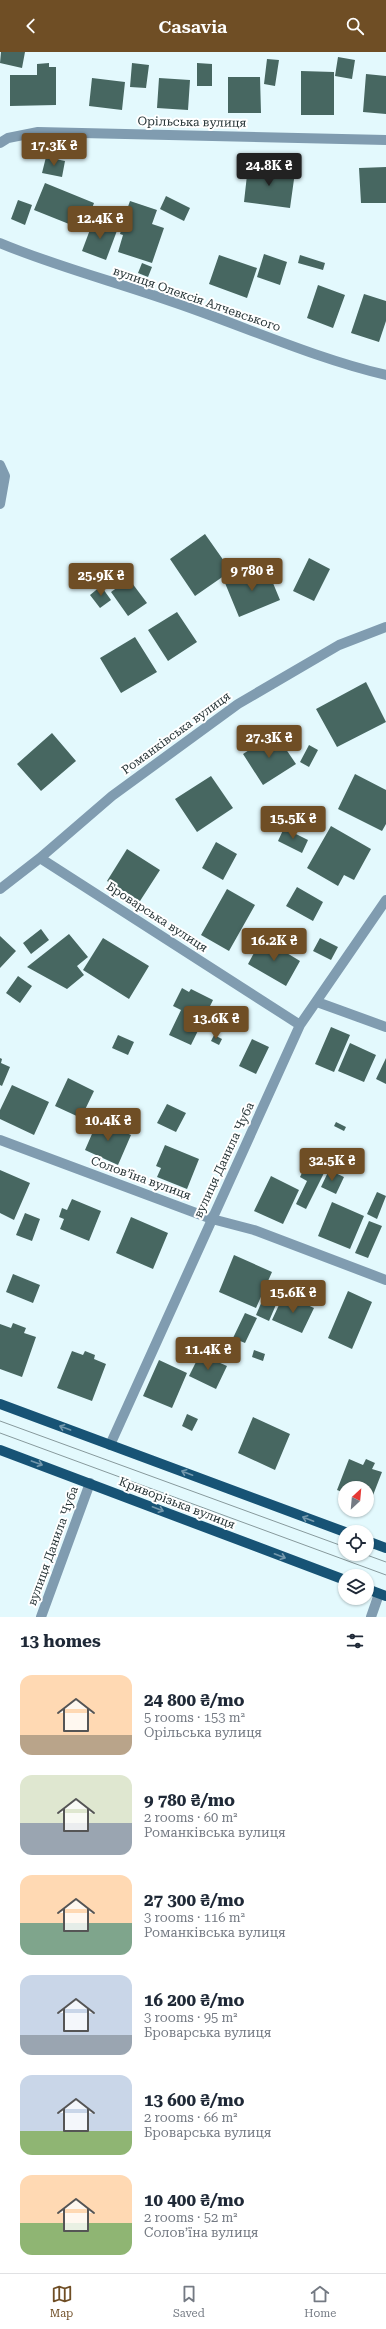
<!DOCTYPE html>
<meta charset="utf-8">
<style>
:root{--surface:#fff;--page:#f6f6f7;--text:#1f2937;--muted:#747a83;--line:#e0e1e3;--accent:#6f4e25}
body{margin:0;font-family:"Roboto Serif",serif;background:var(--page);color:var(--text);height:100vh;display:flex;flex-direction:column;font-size:15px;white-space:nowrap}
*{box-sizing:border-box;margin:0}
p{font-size:13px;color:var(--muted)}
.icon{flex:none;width:22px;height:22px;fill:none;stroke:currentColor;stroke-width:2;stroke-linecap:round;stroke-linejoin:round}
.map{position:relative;height:1565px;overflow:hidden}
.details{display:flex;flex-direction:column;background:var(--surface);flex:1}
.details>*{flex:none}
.needle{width:26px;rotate:26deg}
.controls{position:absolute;left:338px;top:1429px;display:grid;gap:8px}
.controls a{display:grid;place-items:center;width:36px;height:36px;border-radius:50%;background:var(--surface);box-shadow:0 1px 3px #0004;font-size:20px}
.price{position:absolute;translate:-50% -34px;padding:0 9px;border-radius:4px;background:var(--accent);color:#fff;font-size:13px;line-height:26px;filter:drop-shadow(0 1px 2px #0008)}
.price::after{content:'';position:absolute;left:50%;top:24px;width:12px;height:9px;margin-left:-6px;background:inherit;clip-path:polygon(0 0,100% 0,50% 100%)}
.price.current{background:#222;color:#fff}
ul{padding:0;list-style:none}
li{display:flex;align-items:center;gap:12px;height:100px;padding:0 20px}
li span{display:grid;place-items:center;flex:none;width:112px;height:80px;border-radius:12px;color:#555}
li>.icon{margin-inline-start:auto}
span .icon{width:48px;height:48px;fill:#fffc;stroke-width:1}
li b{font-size:17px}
h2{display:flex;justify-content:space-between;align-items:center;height:48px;padding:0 20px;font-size:17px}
header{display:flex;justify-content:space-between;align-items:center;height:52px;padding:0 20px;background:var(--accent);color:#fff;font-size:18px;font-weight:600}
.dock{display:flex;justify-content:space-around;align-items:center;height:56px;border-top:1px solid var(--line);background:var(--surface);font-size:11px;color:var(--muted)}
.dock a{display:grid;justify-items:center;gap:2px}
.dock .current{color:var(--accent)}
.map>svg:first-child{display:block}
</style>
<header><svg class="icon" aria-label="back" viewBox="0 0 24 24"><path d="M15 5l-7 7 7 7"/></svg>Casavia<svg class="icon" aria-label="search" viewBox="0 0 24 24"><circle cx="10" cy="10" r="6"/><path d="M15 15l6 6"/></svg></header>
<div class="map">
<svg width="386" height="1565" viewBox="0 0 386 1565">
<rect width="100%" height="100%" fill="#e3f9fd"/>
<path fill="#476761" d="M1 0H25L22 16 0 11Z
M338 5 355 8 352 27 335 24Z
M267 7 279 8 275 34 264 32Z
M49 11V15H56V53L10 54V23H37V12Z
M132 11 149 13 146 36 130 35Z
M197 11 212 12V34H197Z
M301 19 334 20V63H301Z
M366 22 386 24V62L363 60Z
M228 25H260L261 61H228Z
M92 26 125 30 122 58 89 54Z
M159 26 190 28 188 58 157 56Z
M66 91H76V99H66Z
M46 105 65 109 62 125 42 121Z
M248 114 295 120 290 156 244 150Z
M386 115V151H361L359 116Z
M45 131 94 151 84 178 34 158Z
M166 144 190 156 184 169 160 157Z
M18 148 32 153 25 173 11 167Z
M130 149 157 158 152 172 164 176 152 211 118 200 123 183 120 182 122 175 126 176 130 164 125 163Z
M94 167 118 176 106 208 82 199Z
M264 202 287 210 280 233 257 225Z
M219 203 257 216 247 246 209 232Z
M300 203 325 211 323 218 298 211Z
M142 211 152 215 148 225 138 221Z
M318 233 345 243 333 276 307 266Z
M364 242 386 249V269L379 290 351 281Z
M205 482 231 519 195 544 170 507Z
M309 506 330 517 314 549 293 539Z
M266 514 280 548 239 565 225 531Z
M129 527 147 551 128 564 111 540Z
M101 534 111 548 100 556 90 543Z
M177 560 197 590 168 609 148 578Z
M135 585 157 620 121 641 100 606Z
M366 630 386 670 337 695 316 657Z
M52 681 76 709 41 739 17 712Z
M275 681 296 712 263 733 243 702Z
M309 693 318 698 309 715 300 710Z
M355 722 386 738V772L382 779 338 757Z
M211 724 233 756 197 780 175 747Z
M331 774 371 797 354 828 344 823 338 834 307 816Z
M284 776 308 788 302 801 278 789Z
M216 790 237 802 223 828 202 816Z
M127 797 160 818 140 849 107 829Z
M297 835 323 850 313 869 286 854Z
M227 837 255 853 229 899 201 883Z
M41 877 49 888 31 902 23 891Z
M69 882 88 905 77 914 84 923 67 937 27 915Z
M0 884 16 899 0 916Z
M103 886 149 914 129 947 83 918Z
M262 886 300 909 286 934 248 912Z
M320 886 338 895 331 908 313 899Z
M18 924 32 934 20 951 6 941Z
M182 936 189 940 191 937 213 948 191 993 169 983 181 958 173 954Z
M331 975 350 983 334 1020 315 1012Z
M118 983 134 990 128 1003 112 996Z
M214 983 222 987 219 993 211 989Z
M252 987 269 995 256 1022 239 1014Z
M350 991 376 1003 364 1030 338 1019Z
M0 1006 2 1007 1 1011 10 1015 2 1034 0 1033Z
M386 1006V1032L376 1027Z
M68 1026 94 1039 81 1066 55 1054Z
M12 1033 49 1050 34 1083 0 1067V1058Z
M167 1052 186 1061 176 1080 157 1071Z
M98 1068 131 1083 118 1113 85 1098Z
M336 1070 346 1075 344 1079 334 1074Z
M165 1093 199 1107 187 1137 157 1125 161 1116 156 1114Z
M311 1102 329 1111 306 1157 296 1152 307 1129 300 1125Z
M0 1118 30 1131 14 1168 0 1161Z
M329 1118 344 1125 336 1142 321 1135Z
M271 1124 299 1138 283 1172 254 1159Z
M377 1140 386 1144 377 1167 367 1162Z
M72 1147 101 1159 89 1189 60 1177 64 1167 59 1165 62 1156 67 1158Z
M332 1150 364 1164 350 1197 318 1184Z
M25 1161 40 1167 32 1189 16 1183Z
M131 1165 168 1181 153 1217 116 1201Z
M369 1169 382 1174 368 1206 355 1201Z
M234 1203 272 1220 256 1256 219 1240Z
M13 1222 40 1233 33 1251 6 1240Z
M348 1239 372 1250 352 1297 328 1286Z
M265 1242 278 1248 269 1269 256 1263Z
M284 1242 314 1256 302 1281 272 1268Z
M245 1261 257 1266 245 1291 233 1286Z
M13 1271 26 1276 24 1281 36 1285 22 1325 0 1317V1272L11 1276Z
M254 1298 265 1302 263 1309 252 1305Z
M72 1299 83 1303 85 1299 95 1303 94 1307 106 1312 92 1349 57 1336Z
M200 1302 227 1314 216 1337 189 1324Z
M159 1308 187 1321 172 1356 143 1344Z
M187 1362 198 1367 192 1379 182 1374Z
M253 1365 290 1382 275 1418 238 1401Z
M349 1407 363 1413 366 1407 375 1411 372 1417 382 1420 370 1451 367 1449V1436H345V1441L337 1438Z"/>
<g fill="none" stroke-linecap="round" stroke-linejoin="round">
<path stroke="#809cb0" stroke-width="10" d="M0 91 8 86 38 80 386 88
M0 191C57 215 117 230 176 251 246 275 314 306 386 323
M0 413 5 424 0 452
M40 806 300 973
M0 837 40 806 112 744 238 652 339 593 386 575
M317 950 386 975
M0 1088 212 1167 254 1178 386 1228
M110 1393 300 973 386 848
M41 1565 90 1431
M371 1565 379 1542"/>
<path stroke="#175375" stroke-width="10" d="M0 1352 345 1480
M0 1398 345 1528
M367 1489 386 1496
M367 1537 386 1544"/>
<path stroke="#87999c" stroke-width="1" d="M0 1369 345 1495
M0 1381 386 1523
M364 1502 386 1510"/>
</g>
<defs><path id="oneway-shaft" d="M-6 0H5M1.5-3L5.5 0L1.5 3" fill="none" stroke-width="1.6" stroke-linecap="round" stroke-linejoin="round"/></defs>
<g stroke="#7498ac">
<use href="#oneway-shaft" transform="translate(65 1376) rotate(-160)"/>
<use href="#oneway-shaft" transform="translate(37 1411) rotate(20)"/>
<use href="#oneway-shaft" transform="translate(187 1421) rotate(-159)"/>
<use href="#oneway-shaft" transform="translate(158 1457) rotate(21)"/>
<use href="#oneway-shaft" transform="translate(308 1467) rotate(-159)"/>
<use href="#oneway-shaft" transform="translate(280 1504) rotate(21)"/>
</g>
<g text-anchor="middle" stroke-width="4" stroke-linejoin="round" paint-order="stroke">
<g font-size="12" fill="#263436" stroke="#fff">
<text transform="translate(192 70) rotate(1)" y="4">Орільська вулиця</text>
<text transform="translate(197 247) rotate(19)" y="4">вулиця Олексія Алчевського</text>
<text transform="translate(176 681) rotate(-36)" y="4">Романківська вулиця</text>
<text transform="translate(157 865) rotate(33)" y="4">Броварська вулиця</text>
<text transform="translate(224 1108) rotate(-65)" y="4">вулиця Данила Чуба</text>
<text transform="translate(141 1126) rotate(20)" y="4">Соловʼїна вулиця</text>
<text transform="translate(177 1451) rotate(21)" y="4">Криворізька вулиця</text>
<text transform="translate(53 1494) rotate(-70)" y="4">вулиця Данила Чуба</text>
</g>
</g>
</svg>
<div class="controls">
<a><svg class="needle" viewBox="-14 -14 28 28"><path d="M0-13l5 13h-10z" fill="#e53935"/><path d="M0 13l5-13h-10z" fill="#747a83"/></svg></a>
<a><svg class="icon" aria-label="locate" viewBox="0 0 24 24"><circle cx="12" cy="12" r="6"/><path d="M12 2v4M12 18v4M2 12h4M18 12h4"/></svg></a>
<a><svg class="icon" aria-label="layers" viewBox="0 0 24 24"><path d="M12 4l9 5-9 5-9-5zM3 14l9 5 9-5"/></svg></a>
</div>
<b class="price" style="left:54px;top:115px">17.3K ₴</b>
<b class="price current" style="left:269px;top:135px">24.8K ₴</b>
<b class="price" style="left:100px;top:188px">12.4K ₴</b>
<b class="price" style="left:252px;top:540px">9 780 ₴</b>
<b class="price" style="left:101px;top:545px">25.9K ₴</b>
<b class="price" style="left:269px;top:707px">27.3K ₴</b>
<b class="price" style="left:293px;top:788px">15.5K ₴</b>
<b class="price" style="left:274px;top:910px">16.2K ₴</b>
<b class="price" style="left:216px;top:988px">13.6K ₴</b>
<b class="price" style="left:108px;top:1090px">10.4K ₴</b>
<b class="price" style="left:332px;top:1130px">32.5K ₴</b>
<b class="price" style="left:293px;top:1262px">15.6K ₴</b>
<b class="price" style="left:208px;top:1319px">11.4K ₴</b>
</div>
<section class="details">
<h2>13 homes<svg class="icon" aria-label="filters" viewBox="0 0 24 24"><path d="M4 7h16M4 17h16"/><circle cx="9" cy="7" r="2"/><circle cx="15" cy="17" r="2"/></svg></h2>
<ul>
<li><span style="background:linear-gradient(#ffd9b3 75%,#b9a48a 0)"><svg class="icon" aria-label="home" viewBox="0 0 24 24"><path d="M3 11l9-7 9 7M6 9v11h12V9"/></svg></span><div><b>24 800 ₴/mo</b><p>5 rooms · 153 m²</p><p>Орільська вулиця</p></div></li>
<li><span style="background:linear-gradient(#dfe7d0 60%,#9aa5b1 0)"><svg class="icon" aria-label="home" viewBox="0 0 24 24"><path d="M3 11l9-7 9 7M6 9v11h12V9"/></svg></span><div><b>9 780 ₴/mo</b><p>2 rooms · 60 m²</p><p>Романківська вулиця</p></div></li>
<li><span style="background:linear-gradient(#ffd9b3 60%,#7fa58c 0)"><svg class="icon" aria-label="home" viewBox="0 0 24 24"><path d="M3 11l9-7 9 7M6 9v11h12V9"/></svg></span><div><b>27 300 ₴/mo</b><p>3 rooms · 116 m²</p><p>Романківська вулиця</p></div></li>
<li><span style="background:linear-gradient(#c9d6e8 75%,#9aa5b1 0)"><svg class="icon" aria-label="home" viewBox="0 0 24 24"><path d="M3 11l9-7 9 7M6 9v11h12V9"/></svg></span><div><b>16 200 ₴/mo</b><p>3 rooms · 95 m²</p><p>Броварська вулиця</p></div></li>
<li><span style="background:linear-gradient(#c9d6e8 70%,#8fb573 0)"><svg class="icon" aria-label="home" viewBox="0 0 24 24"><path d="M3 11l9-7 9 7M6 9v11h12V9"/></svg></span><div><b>13 600 ₴/mo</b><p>2 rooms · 66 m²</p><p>Броварська вулиця</p></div></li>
<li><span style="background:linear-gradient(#ffd9b3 60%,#8fb573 0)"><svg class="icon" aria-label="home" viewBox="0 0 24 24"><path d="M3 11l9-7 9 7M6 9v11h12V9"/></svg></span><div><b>10 400 ₴/mo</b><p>2 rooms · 52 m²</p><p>Соловʼїна вулиця</p></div></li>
</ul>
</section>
<nav class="dock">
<a class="current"><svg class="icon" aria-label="map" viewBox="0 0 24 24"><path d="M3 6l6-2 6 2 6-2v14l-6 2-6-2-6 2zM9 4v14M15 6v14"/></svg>Map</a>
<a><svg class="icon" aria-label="saved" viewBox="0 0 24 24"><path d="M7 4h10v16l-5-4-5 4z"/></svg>Saved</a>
<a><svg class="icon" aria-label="home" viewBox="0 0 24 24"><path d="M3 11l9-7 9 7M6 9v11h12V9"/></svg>Home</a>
</nav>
